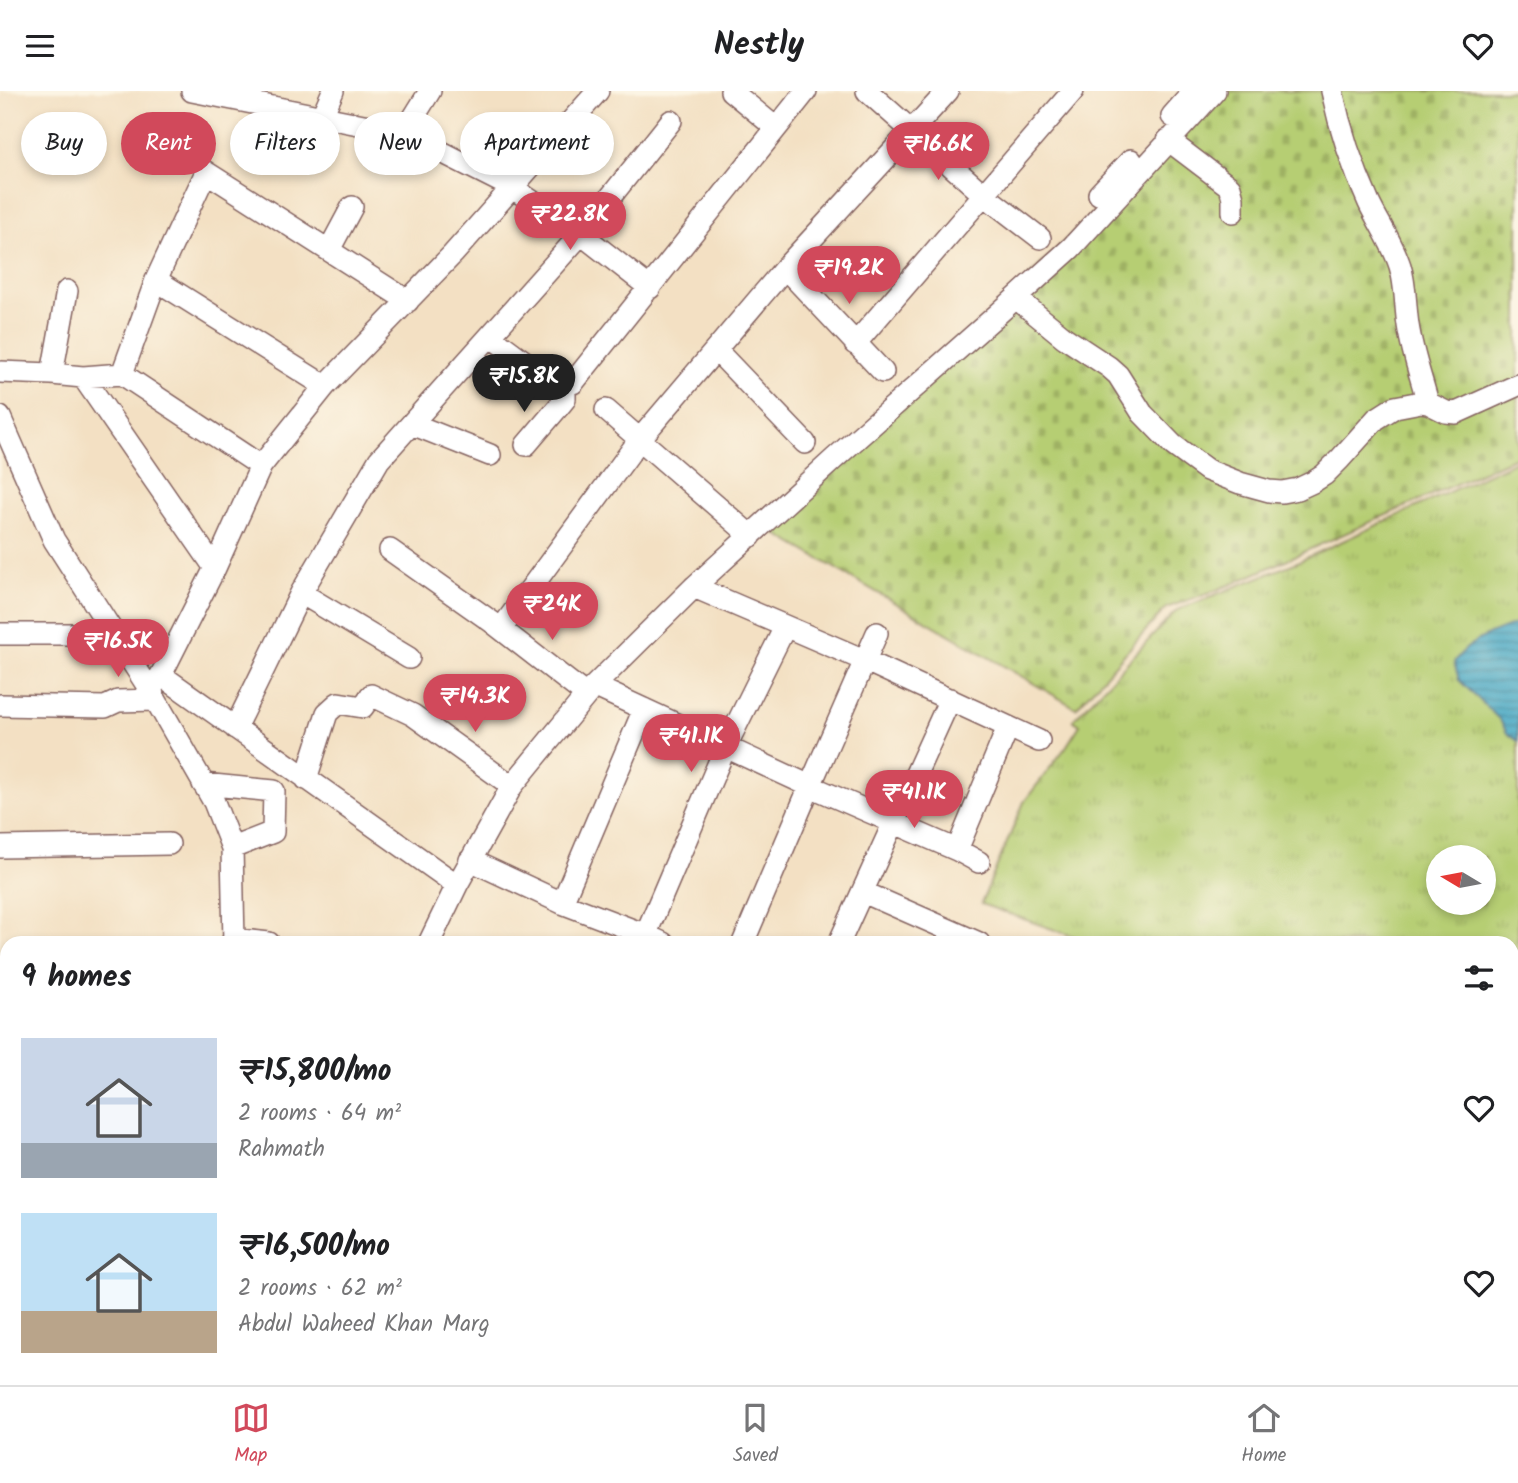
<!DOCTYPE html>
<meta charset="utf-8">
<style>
:root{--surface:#fff;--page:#f2f2f2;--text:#202124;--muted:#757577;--line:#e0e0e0;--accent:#d1495b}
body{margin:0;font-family:Kalam,sans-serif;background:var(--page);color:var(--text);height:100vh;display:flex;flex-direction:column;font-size:26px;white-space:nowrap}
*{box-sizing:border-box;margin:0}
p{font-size:23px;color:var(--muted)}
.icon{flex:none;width:38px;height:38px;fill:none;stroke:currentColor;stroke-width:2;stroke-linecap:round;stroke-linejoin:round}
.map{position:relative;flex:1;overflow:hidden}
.side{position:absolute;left:0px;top:845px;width:1519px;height:450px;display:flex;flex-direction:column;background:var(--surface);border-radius:21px 21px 0 0;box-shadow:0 4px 10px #0003}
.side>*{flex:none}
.guide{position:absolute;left:21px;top:21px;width:700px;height:63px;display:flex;gap:14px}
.needle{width:46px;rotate:280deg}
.fabs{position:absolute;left:1426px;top:754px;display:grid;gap:14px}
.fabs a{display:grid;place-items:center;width:70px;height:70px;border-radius:50%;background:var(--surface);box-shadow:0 4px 10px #0003;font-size:35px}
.price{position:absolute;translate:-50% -60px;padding:0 16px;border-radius:24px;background:var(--accent);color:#fff;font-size:23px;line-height:46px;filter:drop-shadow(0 2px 4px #0008)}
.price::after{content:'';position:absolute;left:50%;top:42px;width:21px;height:16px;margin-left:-10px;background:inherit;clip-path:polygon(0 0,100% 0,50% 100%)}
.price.active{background:#222;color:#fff}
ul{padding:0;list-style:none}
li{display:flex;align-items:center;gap:21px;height:175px;padding:0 21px}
li span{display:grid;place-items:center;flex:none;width:196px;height:140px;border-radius:0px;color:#555}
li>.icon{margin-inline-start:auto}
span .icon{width:84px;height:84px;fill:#fffc;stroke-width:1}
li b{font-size:30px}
h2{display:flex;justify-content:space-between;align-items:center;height:84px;padding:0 21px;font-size:30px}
.chip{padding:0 24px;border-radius:32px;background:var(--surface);box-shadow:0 4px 10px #0003;font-size:24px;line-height:63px}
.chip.active{background:var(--accent);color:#fff}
header{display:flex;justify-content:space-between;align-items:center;height:91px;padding:0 21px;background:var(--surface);font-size:32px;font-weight:600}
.tab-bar{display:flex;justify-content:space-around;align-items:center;height:98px;border-top:2px solid var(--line);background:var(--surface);font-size:19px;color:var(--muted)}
.tab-bar a{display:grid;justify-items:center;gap:4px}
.tab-bar .active{color:var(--accent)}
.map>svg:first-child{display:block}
</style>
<header><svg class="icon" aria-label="menu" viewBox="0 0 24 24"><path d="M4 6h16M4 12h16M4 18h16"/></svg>Nestly<svg class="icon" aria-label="heart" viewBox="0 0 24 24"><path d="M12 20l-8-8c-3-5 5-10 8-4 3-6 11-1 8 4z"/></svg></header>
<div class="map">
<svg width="1518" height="1294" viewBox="0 0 1518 1294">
<defs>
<pattern id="grass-tufts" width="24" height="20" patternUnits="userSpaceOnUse" patternTransform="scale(1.75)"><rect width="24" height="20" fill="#b6ce73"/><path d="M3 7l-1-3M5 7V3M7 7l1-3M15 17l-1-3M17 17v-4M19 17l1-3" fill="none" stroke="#9eb064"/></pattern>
<pattern id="cemetery-stones" width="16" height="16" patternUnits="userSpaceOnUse" patternTransform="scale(1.75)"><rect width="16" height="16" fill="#b6ce73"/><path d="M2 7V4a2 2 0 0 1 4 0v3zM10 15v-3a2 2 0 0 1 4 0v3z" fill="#9eb064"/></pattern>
<pattern id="water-rules" width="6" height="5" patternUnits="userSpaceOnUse" patternTransform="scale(1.75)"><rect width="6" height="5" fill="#46a8c5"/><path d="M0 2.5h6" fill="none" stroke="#3c88a0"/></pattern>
</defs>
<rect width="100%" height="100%" fill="#fcf5e5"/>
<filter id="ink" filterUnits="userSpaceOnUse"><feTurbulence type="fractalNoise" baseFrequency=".0143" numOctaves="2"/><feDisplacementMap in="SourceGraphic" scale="14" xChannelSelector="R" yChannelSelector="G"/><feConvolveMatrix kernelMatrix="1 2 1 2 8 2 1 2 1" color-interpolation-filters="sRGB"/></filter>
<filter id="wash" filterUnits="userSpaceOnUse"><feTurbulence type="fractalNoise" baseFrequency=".00686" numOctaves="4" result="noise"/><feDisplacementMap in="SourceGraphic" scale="28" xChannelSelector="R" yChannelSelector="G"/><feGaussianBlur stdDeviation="1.57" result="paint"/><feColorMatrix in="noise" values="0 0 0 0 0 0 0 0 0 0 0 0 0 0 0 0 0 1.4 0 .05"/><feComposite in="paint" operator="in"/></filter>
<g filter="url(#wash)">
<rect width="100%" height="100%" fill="#f3e0c3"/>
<path fill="url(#grass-tufts)" stroke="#80764f" stroke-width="2" fill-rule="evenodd" d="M1518 369V1168L1512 1170V852H1092L981 813 1024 711 1066 656 1080 634 1073 629 1177 519 1295 472ZM1438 766H1484V812H1438Z
M1159 1288H1424L1421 1294H1168L1159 1290Z"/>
<path fill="url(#cemetery-stones)" stroke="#80764f" stroke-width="2" d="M1215 0H1518V365L1230 494 1166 517 1076 617 773 441Z"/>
<path fill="url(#water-rules)" stroke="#486478" stroke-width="2" d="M1518 532V650L1507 642 1500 629 1459 589 1454 571C1469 549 1494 541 1518 532Z"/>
</g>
<g filter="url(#ink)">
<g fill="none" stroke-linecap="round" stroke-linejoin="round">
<defs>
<path id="minor" d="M192 0 404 42 511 96 581 143 650 197
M731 0 776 37
M867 0 984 104 1040 147
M1332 0C1340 38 1353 77 1369 112 1379 133 1393 153 1400 175 1406 194 1405 214 1408 234 1412 261 1421 286 1428 312
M322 25 333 0
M1172 25 1194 0
M404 42 430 0
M1168 49 1230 96 1233 107V121
M1099 103 1131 69
M329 159 352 116
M785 177 883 281
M156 189 325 295
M1016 207 1065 247 1109 276 1118 284 1142 322 1173 354 1207 379 1240 392 1269 400 1282 401 1298 398 1313 391 1324 384 1340 368 1376 328 1395 316 1421 311 1428 312 1446 321 1456 322 1518 294
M490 245 556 294 565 303V308L561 313 526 354
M855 253 1073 0
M716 259 805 352
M0 281 52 283 83 286 122 283 261 375
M52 283 67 200
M122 283 156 189 206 81 408 210
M83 286 215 477
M573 292 806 0
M606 319 751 445
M0 326 54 449 150 599 214 711 232 757 234 852
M412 333 490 364
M390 459 492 531 586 604
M694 496 864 569 1039 650
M301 502 409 567
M501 538 640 348 785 177 948 0
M0 543H114
M161 584 457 794
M594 595 810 695 957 759 979 771
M150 599 161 584 215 477 261 375 325 295 453 163 598 0
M0 614 105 616 118 610 155 609
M235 637 301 502 379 369 581 143 671 30
M306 688 327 622 338 612 363 616 371 604 413 624 512 695
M203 693 274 700 273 741 232 757
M0 756 169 753
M957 759 1008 636
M470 769 562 812 646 844 663 852
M863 801 979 852
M562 812 644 618
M233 848 269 852
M429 852 457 794 512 695 594 595 694 496 835 367 998 223 1071 157 1215 0
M642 852 726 655 785 536
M743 852 810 695 877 542
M839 852 950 608
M0 904H7
M0 1048H7
M0 1158H7
M1512 1176 1518 1174
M0 1263H7
M1109 1288 1149 1293
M1190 1288 1201 1294
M1338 1288V1294
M256 1294V1288
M1428 1294 1432 1288"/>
</defs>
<use href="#minor" stroke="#856360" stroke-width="24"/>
<use href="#minor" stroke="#fff" stroke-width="21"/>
</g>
</g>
</svg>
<div class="fabs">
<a><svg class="needle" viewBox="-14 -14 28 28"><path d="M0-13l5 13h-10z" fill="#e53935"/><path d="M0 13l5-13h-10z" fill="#757577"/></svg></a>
</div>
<b class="price" style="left:938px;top:91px">₹16.6K</b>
<b class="price" style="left:570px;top:161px">₹22.8K</b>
<b class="price" style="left:849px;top:215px">₹19.2K</b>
<b class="price active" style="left:524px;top:323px">₹15.8K</b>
<b class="price" style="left:552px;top:551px">₹24K</b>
<b class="price" style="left:118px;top:588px">₹16.5K</b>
<b class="price" style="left:475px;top:643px">₹14.3K</b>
<b class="price" style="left:691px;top:683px">₹41.1K</b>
<b class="price" style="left:914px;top:739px">₹41.1K</b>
<div class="guide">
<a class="chip">Buy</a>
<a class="chip active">Rent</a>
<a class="chip">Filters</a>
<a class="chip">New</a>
<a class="chip">Apartment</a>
</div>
<section class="side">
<h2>9 homes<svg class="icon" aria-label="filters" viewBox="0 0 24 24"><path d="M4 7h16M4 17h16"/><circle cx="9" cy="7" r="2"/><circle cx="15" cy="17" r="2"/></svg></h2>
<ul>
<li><span style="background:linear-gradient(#c9d6e8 75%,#9aa5b1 0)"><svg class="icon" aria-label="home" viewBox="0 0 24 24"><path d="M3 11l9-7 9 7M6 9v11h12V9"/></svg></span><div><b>₹15,800/mo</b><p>2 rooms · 64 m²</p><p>Rahmath</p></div><svg class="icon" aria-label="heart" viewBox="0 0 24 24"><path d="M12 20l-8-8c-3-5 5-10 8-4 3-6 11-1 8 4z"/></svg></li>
<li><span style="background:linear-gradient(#bfe0f5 70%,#b9a48a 0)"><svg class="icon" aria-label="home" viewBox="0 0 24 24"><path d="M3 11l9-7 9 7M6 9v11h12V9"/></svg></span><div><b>₹16,500/mo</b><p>2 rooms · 62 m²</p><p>Abdul Waheed Khan Marg</p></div><svg class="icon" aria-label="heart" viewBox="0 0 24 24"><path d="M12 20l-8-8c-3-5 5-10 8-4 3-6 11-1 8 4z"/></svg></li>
</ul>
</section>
</div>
<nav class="tab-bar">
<a class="active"><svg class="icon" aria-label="map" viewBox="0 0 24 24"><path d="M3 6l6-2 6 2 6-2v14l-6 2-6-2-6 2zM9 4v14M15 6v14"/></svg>Map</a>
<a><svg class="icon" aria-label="saved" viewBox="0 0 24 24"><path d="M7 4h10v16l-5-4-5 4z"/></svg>Saved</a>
<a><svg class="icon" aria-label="home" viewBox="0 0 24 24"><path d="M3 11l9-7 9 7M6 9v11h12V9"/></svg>Home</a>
</nav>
